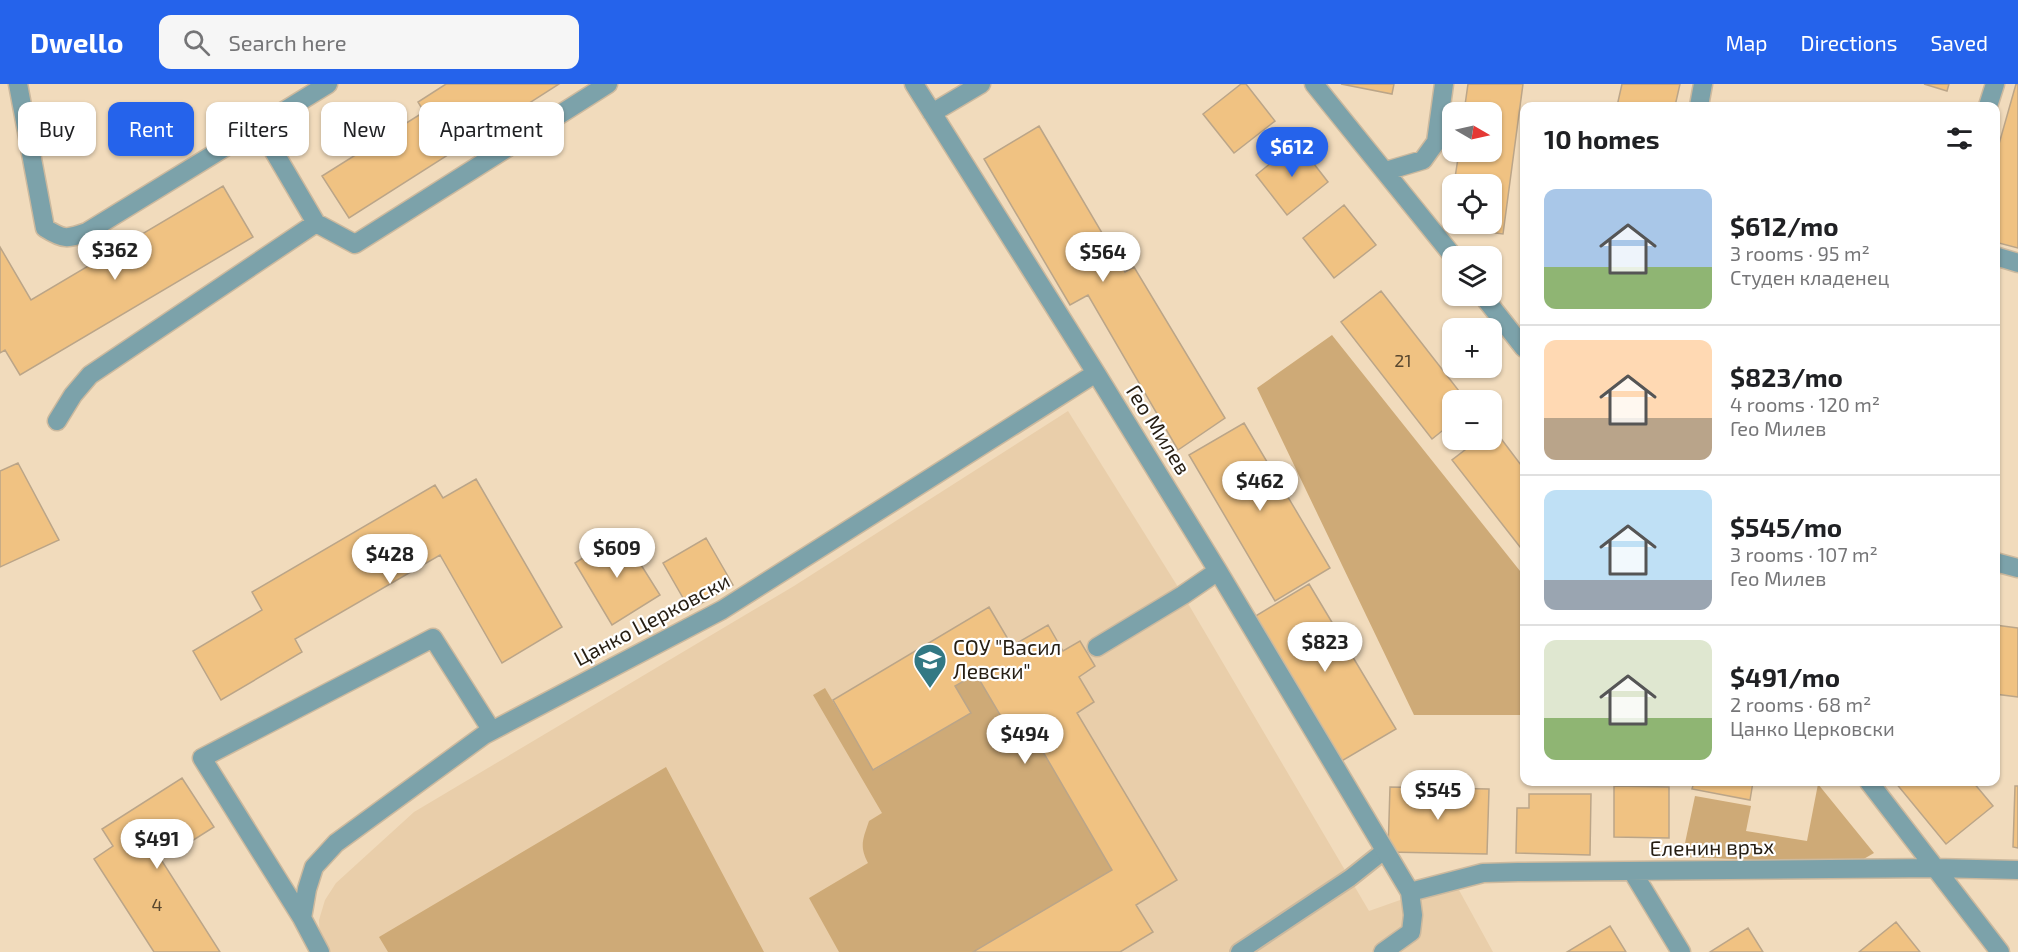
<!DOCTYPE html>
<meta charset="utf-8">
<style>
:root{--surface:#fff;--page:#f6f6f6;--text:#202124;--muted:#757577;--line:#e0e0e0;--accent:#2563eb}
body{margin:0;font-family:"Exo 2",sans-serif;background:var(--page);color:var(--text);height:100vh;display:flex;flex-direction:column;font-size:22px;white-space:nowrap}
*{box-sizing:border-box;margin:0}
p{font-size:20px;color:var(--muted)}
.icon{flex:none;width:33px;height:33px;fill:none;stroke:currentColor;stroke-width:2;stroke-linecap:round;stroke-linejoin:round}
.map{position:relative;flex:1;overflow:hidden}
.drawer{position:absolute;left:1520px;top:18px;width:480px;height:684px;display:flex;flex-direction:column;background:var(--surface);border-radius:12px;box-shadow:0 2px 4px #0004}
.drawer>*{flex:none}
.hud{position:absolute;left:18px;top:18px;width:570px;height:54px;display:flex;gap:12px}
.needle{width:39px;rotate:99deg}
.controls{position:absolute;left:1442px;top:18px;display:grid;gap:12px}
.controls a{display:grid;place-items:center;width:60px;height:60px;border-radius:12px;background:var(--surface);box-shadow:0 2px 4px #0004;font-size:30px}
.price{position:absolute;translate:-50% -51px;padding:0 14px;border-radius:21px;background:#fff;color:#222;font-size:20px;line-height:39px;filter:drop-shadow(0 2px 3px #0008)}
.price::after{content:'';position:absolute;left:50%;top:36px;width:18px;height:14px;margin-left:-9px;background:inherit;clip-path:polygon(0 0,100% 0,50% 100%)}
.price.selected{background:var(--accent);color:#fff}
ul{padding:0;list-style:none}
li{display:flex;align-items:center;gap:18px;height:150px;padding:0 24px}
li+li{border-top:2px solid var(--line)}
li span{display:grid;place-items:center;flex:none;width:168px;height:120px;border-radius:12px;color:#555}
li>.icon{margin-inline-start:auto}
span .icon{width:72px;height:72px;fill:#fffc;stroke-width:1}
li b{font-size:26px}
h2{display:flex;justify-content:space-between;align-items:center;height:72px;padding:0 24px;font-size:26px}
.tag{padding:0 21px;border-radius:12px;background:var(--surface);box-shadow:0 2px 4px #0004;font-size:21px;line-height:54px}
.tag.selected{background:var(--accent);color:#fff}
header{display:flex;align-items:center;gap:36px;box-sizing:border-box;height:84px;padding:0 30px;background:var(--accent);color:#fff}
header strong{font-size:28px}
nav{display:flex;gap:33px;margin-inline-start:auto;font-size:21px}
.search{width:420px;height:54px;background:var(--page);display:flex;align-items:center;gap:15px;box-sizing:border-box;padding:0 21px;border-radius:12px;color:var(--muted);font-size:22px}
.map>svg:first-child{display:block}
</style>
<header>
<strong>Dwello</strong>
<div class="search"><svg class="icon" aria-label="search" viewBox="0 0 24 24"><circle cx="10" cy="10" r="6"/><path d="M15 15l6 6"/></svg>Search here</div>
<nav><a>Map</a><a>Directions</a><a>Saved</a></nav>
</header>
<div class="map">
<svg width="2018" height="868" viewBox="0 0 2018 868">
<rect width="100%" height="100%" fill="#f1dbbc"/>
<path fill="#e9ceaa" d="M1068 327 1183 511 1369 827 1454 797 1493 868H327L320 858 319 836 325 816 336 799 414 728 794 502Z"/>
<path fill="#ceaa77" d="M1332 251 1524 492V631H1414L1257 304Z
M976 590 1019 663 1035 654 1112 786 973 868H839L809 814 868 779C859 762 863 755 869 737L882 729 813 611 825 604 874 686 970 629 955 602Z
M666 683 764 868H388L379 853Z
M1818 700 1874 769 1855 780 1682 773 1695 712 1751 722 1746 747 1807 757Z"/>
<path fill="#f0c282" stroke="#bba588" stroke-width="1.5" d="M446 0H559L349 134 322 92 424 28 418 18Z
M1241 0H1246L1275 37 1234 69 1203 30Z
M1341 0H1394L1392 10Z
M1468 0H1523L1503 150 1448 143 1452 115V140H1491V100H1454L1459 68H1491V28H1464Z
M1622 0H1680L1675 22H1617Z
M1924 0H1949L1947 7Z
M2016 0H2018V164L1995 158V74Z
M1039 42 1125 188 1134 183 1225 334 1178 366 1088 211 1070 221 984 75Z
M1297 58 1328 98 1287 131 1256 91Z
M223 102 253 153 20 291 5 266 0 269V163L31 216Z
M1344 121 1376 161 1334 194 1303 154Z
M1381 207 1466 316H1452V339L1432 355 1341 238Z
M1244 339 1330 484 1275 517 1189 371Z
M1493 344 1524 385V468L1452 376 1478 356H1491V346Z
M18 379 59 456 0 483V387Z
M476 395 562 543 502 579 440 471 295 555 302 568 221 616 193 567 262 526 252 508 435 401 443 414Z
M621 449 660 511 612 541 575 479Z
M706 454 733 501 690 526 663 479Z
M1309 500 1396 645 1340 678 1254 533Z
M989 523 1012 562 1048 541 1063 567 1080 557 1095 582 1079 593 1094 618 1077 629 1177 796 1136 821 1153 848 1120 868H973L1112 786 1035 654 1019 663 976 590 955 602 971 629 873 686 833 616Z
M1995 541 2018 544V613L1995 610Z
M182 694 214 743 184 762 175 748 153 763 220 868H154L94 775 113 762 102 745Z
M1694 698H1753L1750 716 1692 705Z
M1895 698H1973L1993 722 1946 760Z
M1614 702 1669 703V754L1614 753Z
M2015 702H2018V764L2013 763Z
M1390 703 1489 705 1487 770 1388 768Z
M1529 710H1591L1590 771 1516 769 1517 724H1529Z
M1896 838 1920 868H1859Z
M1610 842 1626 868H1567Z
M1748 844 1763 868H1710Z"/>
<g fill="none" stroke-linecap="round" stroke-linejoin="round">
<defs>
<path id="lane" d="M1239 868 1350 794 1384 767"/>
<path id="street" d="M18 0 45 144C64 156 67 155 87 148L328 0
M914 0 1096 289 1218 487 1410 808 1413 831 1411 848 1383 868
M1314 0 1453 172
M1699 22 1703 0
M1988 22 1995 0
M932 29 981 0
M259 42 316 139 355 160 608 0
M1386 87 1423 76 1436 58 1444 0
M1995 172 2018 179
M1483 212 1524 264
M57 337 73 311 90 291 316 139
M1995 478 2018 484
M1097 563 1183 511 1218 487
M1869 698 2000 868
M1632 787 1681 868
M1410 808 1483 789 1518 788 1935 784 2018 786
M302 834 202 674 433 554 492 647
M320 868 302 834 307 805 314 783 336 759 484 651 722 526 1096 289"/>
</defs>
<use href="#lane" stroke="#ccb99e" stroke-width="20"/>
<use href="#street" stroke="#ccb99e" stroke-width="21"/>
<use href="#lane" stroke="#7ca2aa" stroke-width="16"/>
<use href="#street" stroke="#7ca2aa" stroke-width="18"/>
</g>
<defs>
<symbol id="school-pin" viewBox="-11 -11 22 30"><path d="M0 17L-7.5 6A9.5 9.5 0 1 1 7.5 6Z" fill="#327884" stroke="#fff"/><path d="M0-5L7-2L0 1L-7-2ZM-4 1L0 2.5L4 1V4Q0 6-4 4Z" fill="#fff"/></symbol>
</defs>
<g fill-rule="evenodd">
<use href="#school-pin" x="911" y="557" width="38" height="52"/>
</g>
<g text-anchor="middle" stroke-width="4.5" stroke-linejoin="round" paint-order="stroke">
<g font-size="18" fill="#58472f">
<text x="1403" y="283">21</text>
<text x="157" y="827">4</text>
</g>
<g font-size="21" fill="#261e13" stroke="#fff">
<text transform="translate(1158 346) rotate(58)" y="7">Гео Милев</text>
<text transform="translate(652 536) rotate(-28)" y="7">Цанко Церковски</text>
<text transform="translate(1712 764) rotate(-1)" y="7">Еленин връх</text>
</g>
<g font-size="21" fill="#261e13" stroke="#fff" text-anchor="start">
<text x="953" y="571">СОУ "Васил<tspan x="953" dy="24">Левски"</tspan></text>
</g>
</g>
</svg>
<div class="controls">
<a><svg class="needle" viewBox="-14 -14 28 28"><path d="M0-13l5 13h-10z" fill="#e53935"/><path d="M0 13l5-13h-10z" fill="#757577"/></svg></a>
<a><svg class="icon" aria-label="locate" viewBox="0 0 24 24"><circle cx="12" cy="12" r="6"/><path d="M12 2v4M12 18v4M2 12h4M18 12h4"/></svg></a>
<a><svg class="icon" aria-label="layers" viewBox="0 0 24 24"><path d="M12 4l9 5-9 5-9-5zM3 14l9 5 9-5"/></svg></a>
<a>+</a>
<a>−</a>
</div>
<b class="price selected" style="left:1292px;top:94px">$612</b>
<b class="price" style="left:115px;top:197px">$362</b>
<b class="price" style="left:1103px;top:199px">$564</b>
<b class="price" style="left:1260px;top:428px">$462</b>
<b class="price" style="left:617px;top:495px">$609</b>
<b class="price" style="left:390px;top:501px">$428</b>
<b class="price" style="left:1325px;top:589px">$823</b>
<b class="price" style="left:1025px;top:681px">$494</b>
<b class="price" style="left:1438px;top:737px">$545</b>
<b class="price" style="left:157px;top:786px">$491</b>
<div class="hud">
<a class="tag">Buy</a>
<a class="tag selected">Rent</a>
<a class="tag">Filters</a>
<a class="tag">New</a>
<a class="tag">Apartment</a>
</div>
<section class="drawer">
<h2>10 homes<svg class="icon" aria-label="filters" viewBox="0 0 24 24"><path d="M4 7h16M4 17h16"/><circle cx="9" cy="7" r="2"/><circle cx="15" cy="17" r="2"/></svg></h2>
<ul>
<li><span style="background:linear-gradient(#a9c7e8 65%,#8fb573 0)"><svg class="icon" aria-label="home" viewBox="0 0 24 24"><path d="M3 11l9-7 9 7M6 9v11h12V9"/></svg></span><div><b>$612/mo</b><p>3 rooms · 95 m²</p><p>Студен кладенец</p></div></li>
<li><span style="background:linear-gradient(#ffd9b3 65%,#b9a48a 0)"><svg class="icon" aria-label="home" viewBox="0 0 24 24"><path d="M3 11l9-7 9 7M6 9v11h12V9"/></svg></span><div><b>$823/mo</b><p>4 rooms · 120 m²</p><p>Гео Милев</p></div></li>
<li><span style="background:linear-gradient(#bfe0f5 75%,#9aa5b1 0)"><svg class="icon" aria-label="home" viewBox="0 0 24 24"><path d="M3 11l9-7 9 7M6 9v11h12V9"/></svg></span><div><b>$545/mo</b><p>3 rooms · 107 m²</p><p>Гео Милев</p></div></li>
<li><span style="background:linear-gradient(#dfe7d0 65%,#8fb573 0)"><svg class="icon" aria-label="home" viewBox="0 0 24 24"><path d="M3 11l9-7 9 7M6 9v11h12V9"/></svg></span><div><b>$491/mo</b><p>2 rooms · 68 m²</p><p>Цанко Церковски</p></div></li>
</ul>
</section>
</div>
